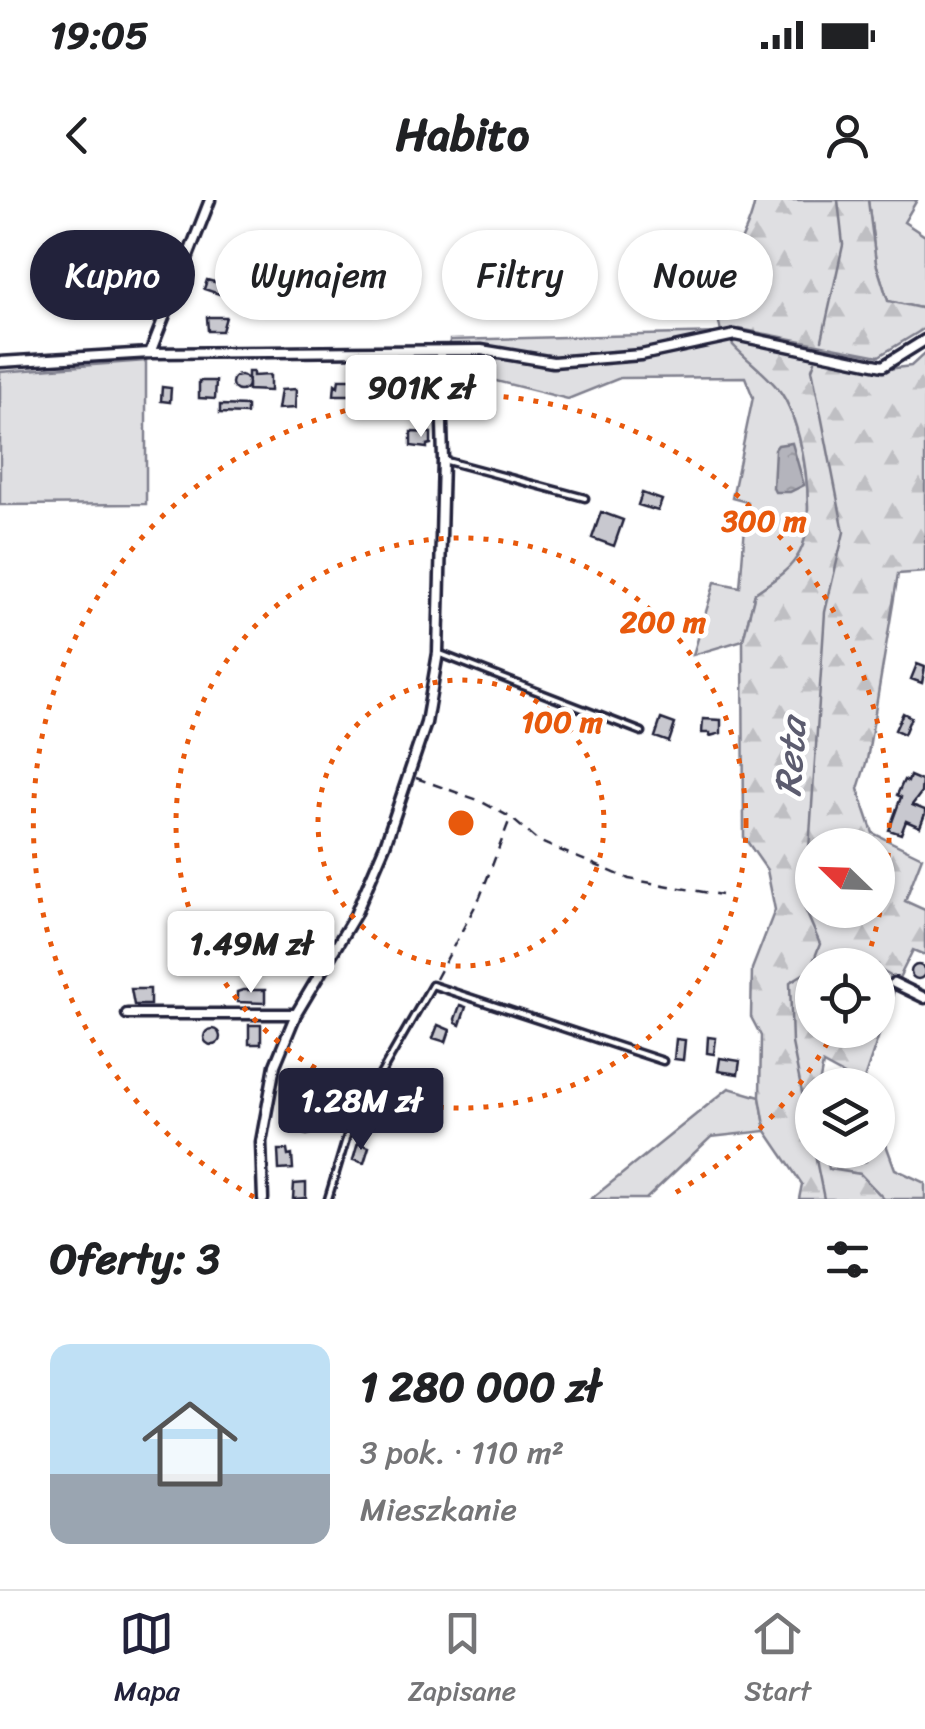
<!DOCTYPE html>
<html lang="pl">
<meta charset="utf-8">
<style>
:root{--surface:#fff;--page:#f6f6f6;--text:#202124;--muted:#757577;--line:#e0e0e0;--accent:#22223b}
body{margin:0;font-family:Sriracha,sans-serif;background:var(--page);color:var(--text);height:100vh;display:flex;flex-direction:column;font-size:38px;white-space:nowrap}
*{box-sizing:border-box;margin:0}
p{font-size:32px;color:var(--muted)}
.icon{flex:none;width:55px;height:55px;fill:none;stroke:currentColor;stroke-width:2;stroke-linecap:round;stroke-linejoin:round}
.map{position:relative;height:999px;overflow:hidden}
.details{display:flex;flex-direction:column;background:var(--surface);flex:1}
.details>*{flex:none}
.guide{position:absolute;left:30px;top:30px;width:865px;height:90px;display:flex;gap:20px}
.needle{width:65px;rotate:293deg}
.buttons{position:absolute;left:795px;top:628px;display:grid;gap:20px}
.buttons a{display:grid;place-items:center;width:100px;height:100px;border-radius:50%;background:var(--surface);box-shadow:0 2px 8px #0004;font-size:50px}
.price{position:absolute;translate:-50% -85px;padding:0 22px;border-radius:10px;background:#fff;color:#222;font-size:32px;line-height:65px;filter:drop-shadow(0 2px 5px #0008)}
.price::after{content:'';position:absolute;left:50%;top:60px;width:30px;height:22px;margin-left:-15px;background:inherit;clip-path:polygon(0 0,100% 0,50% 100%)}
.price.current{background:var(--accent);color:#fff}
ul{padding:0;list-style:none}
li{display:flex;align-items:center;gap:30px;height:250px;padding:0 50px}
li span{display:grid;place-items:center;flex:none;width:280px;height:200px;border-radius:20px;color:#555}
li>.icon{margin-inline-start:auto}
span .icon{width:120px;height:120px;fill:#fffc;stroke-width:1}
li b{font-size:42px}
h2{display:flex;justify-content:space-between;align-items:center;height:120px;padding:0 50px;font-size:42px}
.pill{padding:0 35px;border-radius:45px;background:var(--surface);box-shadow:0 2px 8px #0004;font-size:35px;line-height:90px}
.pill.current{background:var(--accent);color:#fff}
.status{display:flex;justify-content:space-between;align-items:center;height:70px;padding:0 50px;background:var(--surface);direction:ltr}
.status svg{height:28px;fill:currentColor}
header{display:flex;justify-content:space-between;align-items:center;height:130px;padding:0 50px;background:var(--surface);font-size:45px;font-weight:700}
.tab-bar{display:flex;justify-content:space-around;align-items:center;height:140px;border-top:2px solid var(--line);background:var(--surface);font-size:28px;color:var(--muted)}
.tab-bar a{display:grid;justify-items:center;gap:5px}
.tab-bar .current{color:var(--accent)}
.map>svg:first-child{display:block}
</style>
<div class="status"><b>19:05</b><svg viewBox="0 0 49 12"><path d="M0 12V9h3v3zM5 12V6h3v6zM10 12V3h3v9zM15 12V0h3v12zM26 1h20v11H26zM47 4h2v5h-2z"/></svg></div>
<header><svg class="icon" aria-label="back" viewBox="0 0 24 24"><path d="M15 5l-7 7 7 7"/></svg>Habito<svg class="icon" aria-label="person" viewBox="0 0 24 24"><circle cx="12" cy="8" r="4"/><path d="M4 21q1-7 8-7t8 7"/></svg></header>
<div class="map">
<svg width="925" height="999" viewBox="0 0 925 999">
<defs>
<pattern id="forest-firs" width="22" height="20" patternUnits="userSpaceOnUse" patternTransform="scale(2.5)"><rect width="22" height="20" fill="#dfdfe2"/><path d="M5 1l3.5 6h-7zM16 11l3.5 6h-7z" fill="#bfbfc3"/></pattern>
<pattern id="water-ripples" width="26" height="14" patternUnits="userSpaceOnUse" patternTransform="scale(2.5)"><rect width="26" height="14" fill="#b4b4bc"/><path d="M2 4q2-2 4 0t4 0M15 11q2-2 4 0t4 0" fill="none" stroke="#9a9aa2"/></pattern>
</defs>
<rect width="100%" height="100%" fill="#fff"/>
<filter id="ink" filterUnits="userSpaceOnUse"><feTurbulence type="fractalNoise" baseFrequency=".01" numOctaves="2"/><feDisplacementMap in="SourceGraphic" scale="20" xChannelSelector="R" yChannelSelector="G"/><feConvolveMatrix kernelMatrix="1 2 1 2 8 2 1 2 1" color-interpolation-filters="sRGB"/></filter>
<g filter="url(#ink)">
<path fill="#dfdfe2" stroke="#80808e" stroke-width="2.5" d="M868 0H917L904 22 925 36V109L888 101 876 63Z
M721 133 732 139 733 145C748 161 770 176 782 194 803 225 818 319 800 352 790 372 772 381 755 393L743 440 693 455 715 382 740 387 747 302 732 298 753 197 745 177 620 178 568 199 448 169 450 140Z
M146 161V304L0 305V172Z
M729 888 760 897 766 931 711 937 646 999H591Z
M878 923 895 969 925 983V999H884L860 974 828 969 825 950H878Z"/>
<path fill="url(#forest-firs)" stroke="#80808e" stroke-width="2.5" fill-rule="evenodd" d="M755 0H868L876 63 888 101 925 109V128L879 156 740 129 721 133C720 126 717 116 717 108 719 74 750 35 755 0Z
M732 139 825 156 880 170 911 166 925 153V372L898 374 867 560 858 589 873 633 922 657 905 701 925 710V755L913 750 898 780 878 769V765H812V830H878V779L895 788 862 885 823 864 819 885H812V950H825L829 969 860 974 884 999H799L802 984 766 931 760 897 761 836 751 817 752 769 775 710 767 670 744 637 743 440 755 393C772 381 790 371 800 352 818 319 803 225 782 194 770 176 748 161 733 145ZM812 645H878V710H812Z"/>
<path fill="url(#water-ripples)" stroke="#7a7a88" stroke-width="2.5" d="M792 243 804 285 790 292H775L773 288 775 249 778 245Z
M824 950H863L866 961C854 966 836 967 825 959Z"/>
<g fill="none" stroke-linecap="round" stroke-linejoin="round">
<path stroke="#7a7a88" stroke-width="2.5" d="M822 140 843 45 838 0
M812 943 792 843 790 782 810 770 820 744 805 709 825 412 844 332 812 169 815 161
M814 950 824 999"/>
</g>
<path fill="#c8c8cf" stroke="#22223b" stroke-width="2.5" d="M207 80 222 84 219 94 204 89Z
M207 117H226L222 131H208Z
M400 166 424 168V181H400Z
M248 172H253V176L270 175V191L248 190Z
M232 183a8 8 0 1 1 16 0a8 8 0 1 1-16 0Z
M339 179H352V195H334L335 184 338 186Z
M199 181H216L215 199 199 198Z
M162 187 171 188 170 202 161 201Z
M296 189 295 208 278 209 281 190Z
M398 195H404V213H397Z
M220 205 247 206V214L220 213Z
M411 232 431 233V244L427 245V248L411 246Z
M642 293 662 300 658 311 638 305Z
M601 312 623 320 614 346 592 338Z
M917 464 925 467 922 483 911 479Z
M903 513 911 517 904 534 895 530Z
M661 519 675 524 669 542 655 537Z
M703 519 721 520V533L710 536V533H702Z
M910 576 922 581 921 593 912 605 925 610V614L920 627 906 621 901 634 889 630 901 597 897 595 904 580 908 582Z
M911 772a7 7 0 1 1 14 0a7 7 0 1 1-14 0Z
M131 789H150V805H134Z
M243 790H265V803L237 802V792Z
M460 805 466 807 460 825 456 823 455 819Z
M249 825H261V844H249Z
M438 825 450 830 446 842 433 838Z
M204 837a8 8 0 1 1 16 0a8 8 0 1 1-16 0Z
M708 837 716 838 714 854 707 853Z
M676 839 685 840 683 860 674 859Z
M720 858 740 861 738 874 718 871Z
M286 901 300 907 298 914 283 908Z
M300 928a7 7 0 1 1 14 0a7 7 0 1 1-14 0Z
M358 943 369 947 364 963 353 960Z
M278 950H287L288 956 292 955 293 969 279 970Z
M306 983V998L293 999 294 984Z"/>
<g fill="none" stroke-linecap="round" stroke-linejoin="round">
<defs>
<path id="lane" d="M443 260 585 298
M438 453 642 532
M328 999 349 929 432 785 663 861"/>
<path id="street" d="M150 153 210 0
M0 162 150 153 481 150 553 162 641 155 735 135 883 166 925 140
M894 783 925 798
M127 814H296
M263 999 261 942 275 865 296 814 355 715 385 645 426 523 438 453 443 260 440 151"/>
</defs>
<use href="#lane" stroke="#22223b" stroke-width="11"/>
<use href="#street" stroke="#22223b" stroke-width="15"/>
<path stroke="#22223b" stroke-width="2.5" stroke-dasharray="10 8" stroke-linecap="butt" d="M416 578 478 600 510 617 538 641 629 679 721 695
M436 779 480 697 510 619"/>
<use href="#lane" stroke="#fff" stroke-width="4"/>
<use href="#street" stroke="#fff" stroke-width="8"/>
</g>
</g>
<g fill="none" stroke="#e8590c" stroke-width="5" stroke-dasharray="5 10">
<circle cx="461" cy="623" r="143"/>
<circle cx="461" cy="623" r="285"/>
<path d="M835 830A428 428 0 0 1 668 997M254 997A428 428 0 1 1 866 762"/>
</g>
<g text-anchor="middle" stroke-width="9" stroke-linejoin="round" paint-order="stroke">
<g font-size="38" font-style="italic" fill="#5c5c6f" stroke="#fff">
<text transform="translate(790 557) rotate(-86)" y="13">Reta</text>
</g>
</g>
<circle cx="461" cy="623" r="15" fill="#e8590c" stroke="#fff" stroke-width="5"/>
<g font-size="30" text-anchor="middle" font-weight="bold" fill="#e8590c" stroke="#fff" stroke-width="9" stroke-linejoin="round" paint-order="stroke">
<text x="764" y="331">300 m</text>
<text x="663" y="432">200 m</text>
<text x="562" y="532">100 m</text>
</g>
</svg>
<div class="buttons">
<a><svg class="needle" viewBox="-14 -14 28 28"><path d="M0-13l5 13h-10z" fill="#e53935"/><path d="M0 13l5-13h-10z" fill="#757577"/></svg></a>
<a><svg class="icon" aria-label="locate" viewBox="0 0 24 24"><circle cx="12" cy="12" r="6"/><path d="M12 2v4M12 18v4M2 12h4M18 12h4"/></svg></a>
<a><svg class="icon" aria-label="layers" viewBox="0 0 24 24"><path d="M12 4l9 5-9 5-9-5zM3 14l9 5 9-5"/></svg></a>
</div>
<b class="price" style="left:421px;top:240px">901K zł</b>
<b class="price" style="left:251px;top:796px">1.49M zł</b>
<b class="price current" style="left:361px;top:953px">1.28M zł</b>
<div class="guide">
<a class="pill current">Kupno</a>
<a class="pill">Wynajem</a>
<a class="pill">Filtry</a>
<a class="pill">Nowe</a>
</div>
</div>
<section class="details">
<h2>Oferty: 3<svg class="icon" aria-label="filters" viewBox="0 0 24 24"><path d="M4 7h16M4 17h16"/><circle cx="9" cy="7" r="2"/><circle cx="15" cy="17" r="2"/></svg></h2>
<ul>
<li><span style="background:linear-gradient(#bfe0f5 65%,#9aa5b1 0)"><svg class="icon" aria-label="home" viewBox="0 0 24 24"><path d="M3 11l9-7 9 7M6 9v11h12V9"/></svg></span><div><b>1 280 000 zł</b><p>3 pok. · 110 m²</p><p>Mieszkanie</p></div></li>
</ul>
</section>
<nav class="tab-bar">
<a class="current"><svg class="icon" aria-label="map" viewBox="0 0 24 24"><path d="M3 6l6-2 6 2 6-2v14l-6 2-6-2-6 2zM9 4v14M15 6v14"/></svg>Mapa</a>
<a><svg class="icon" aria-label="saved" viewBox="0 0 24 24"><path d="M7 4h10v16l-5-4-5 4z"/></svg>Zapisane</a>
<a><svg class="icon" aria-label="home" viewBox="0 0 24 24"><path d="M3 11l9-7 9 7M6 9v11h12V9"/></svg>Start</a>
</nav>
